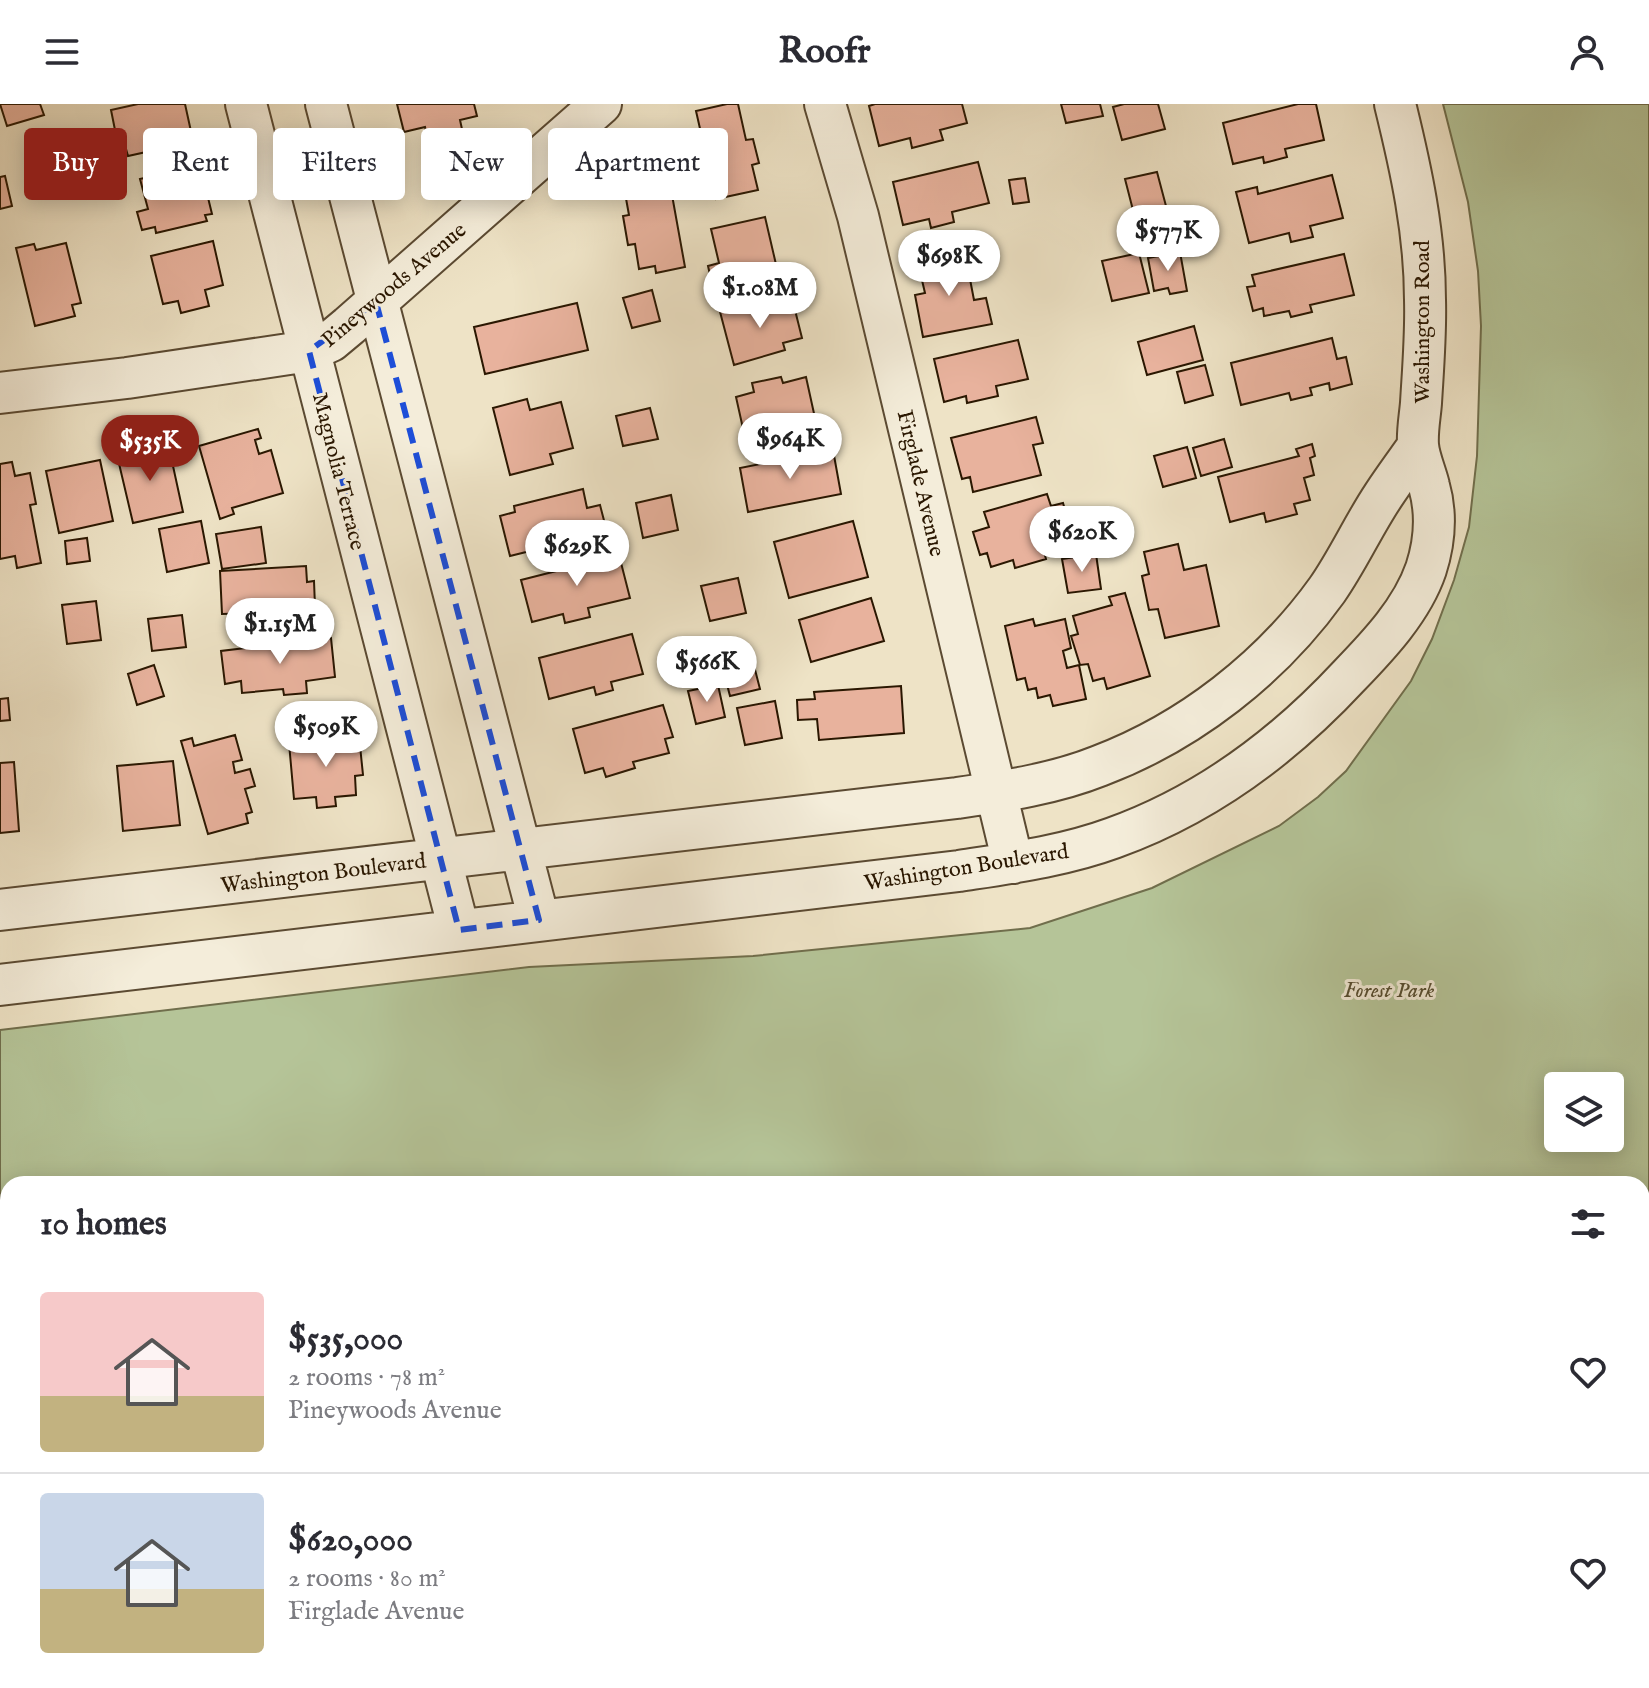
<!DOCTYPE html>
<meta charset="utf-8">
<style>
:root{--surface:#fff;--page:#f7f7f7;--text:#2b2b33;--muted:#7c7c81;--line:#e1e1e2;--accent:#8f2418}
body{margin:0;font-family:"IM FELL English",serif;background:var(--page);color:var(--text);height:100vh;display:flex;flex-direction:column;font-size:30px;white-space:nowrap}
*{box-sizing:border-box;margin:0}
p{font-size:26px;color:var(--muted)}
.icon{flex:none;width:44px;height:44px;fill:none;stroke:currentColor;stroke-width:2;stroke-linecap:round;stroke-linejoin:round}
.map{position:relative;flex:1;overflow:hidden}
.details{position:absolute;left:0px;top:1072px;width:1650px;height:512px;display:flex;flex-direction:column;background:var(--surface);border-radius:24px 24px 0 0;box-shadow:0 4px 20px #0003}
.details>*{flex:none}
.guide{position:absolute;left:24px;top:24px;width:800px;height:72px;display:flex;gap:16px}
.controls{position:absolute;left:1544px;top:968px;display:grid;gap:16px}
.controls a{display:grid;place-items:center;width:80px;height:80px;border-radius:8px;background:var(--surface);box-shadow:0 4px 20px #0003;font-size:40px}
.price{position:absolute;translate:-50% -68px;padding:0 18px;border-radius:28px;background:#fff;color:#222;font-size:26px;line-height:52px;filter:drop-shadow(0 2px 4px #0008)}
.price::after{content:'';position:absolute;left:50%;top:48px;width:24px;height:18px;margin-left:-12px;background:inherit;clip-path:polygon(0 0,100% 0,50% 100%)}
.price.current{background:var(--accent);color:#fff}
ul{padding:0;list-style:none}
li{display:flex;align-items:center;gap:24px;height:200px;padding:0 40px}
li+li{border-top:2px solid var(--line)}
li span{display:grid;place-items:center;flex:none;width:224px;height:160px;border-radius:8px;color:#555}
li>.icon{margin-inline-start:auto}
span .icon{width:96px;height:96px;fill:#fffc;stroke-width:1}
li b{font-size:34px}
h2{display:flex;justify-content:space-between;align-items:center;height:96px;padding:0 40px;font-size:34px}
.chip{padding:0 28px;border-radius:8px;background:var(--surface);box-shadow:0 4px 20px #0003;font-size:28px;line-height:72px}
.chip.current{background:var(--accent);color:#fff}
header{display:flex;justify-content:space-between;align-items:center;height:104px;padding:0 40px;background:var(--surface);font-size:36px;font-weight:800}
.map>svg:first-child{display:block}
</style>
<header><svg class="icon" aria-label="menu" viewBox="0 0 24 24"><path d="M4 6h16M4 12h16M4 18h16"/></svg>Roofr<svg class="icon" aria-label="person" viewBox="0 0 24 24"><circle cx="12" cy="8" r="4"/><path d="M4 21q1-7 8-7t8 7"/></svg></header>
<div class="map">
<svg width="1649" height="1584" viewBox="0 0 1649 1584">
<rect width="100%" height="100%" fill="#eee3c6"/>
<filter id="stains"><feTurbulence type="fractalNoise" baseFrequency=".0025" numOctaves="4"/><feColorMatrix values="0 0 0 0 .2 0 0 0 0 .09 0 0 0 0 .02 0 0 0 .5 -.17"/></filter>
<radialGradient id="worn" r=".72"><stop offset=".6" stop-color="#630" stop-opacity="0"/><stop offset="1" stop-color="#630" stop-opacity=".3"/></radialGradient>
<path fill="#b5c498" stroke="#706e4c" stroke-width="2" fill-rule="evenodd" d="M1443 0H1649V1584H0V926L529 863 753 852 1030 824 1152 784 1279 722 1318 693 1346 667 1411 577 1432 535 1454 476 1469 423 1477 352 1481 222 1478 167 1468 98ZM1558 982H1610V1034H1558ZM8 1080H1642V1576H8Z"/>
<path fill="#e8b29d" stroke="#2a1701" stroke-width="2" d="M0 0H40L44 11 7 22Z
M138 0H185L192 32 176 35 178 41 128 52 126 45 101 50 96 29 115 26 111 6Z
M397 0H474L477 12 460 16 465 39 431 47 425 23 404 28Z
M727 0H738L746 36 753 35 759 59 752 61 758 86 716 95 696 7Z
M875 0H962L967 19 940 26 943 36 912 44 910 34 879 42 869 2Z
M1061 0H1100L1103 12 1066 19Z
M1124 0H1158L1165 25 1122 36 1113 3Z
M1298 0H1316L1324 36 1285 45 1287 53 1264 59 1263 53 1233 60 1223 19Z
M82 48 90 81 55 90 47 57Z
M978 58 989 99 952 108 954 118 931 124 929 115 903 121 893 78Z
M200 61 212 110 205 111 207 117 156 129 155 123 142 126 137 108 148 105 140 75Z
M1157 68 1166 102 1134 110 1125 75Z
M1332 71 1343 114 1310 122 1313 133 1291 138 1289 129 1249 139 1236 88 1257 83 1258 90Z
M5 72 12 102 0 105V73Z
M658 73 662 93 672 91 685 163 656 169 655 162 639 165 635 140 628 141 623 112 629 111 625 89 641 86 639 77Z
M1025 74 1029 98 1013 100 1009 76Z
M765 113 778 169 713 184 708 162 719 159 711 125Z
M213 137 223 181 205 186 209 202 181 209 178 197 163 200 151 152Z
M66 139 81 199 72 201 75 212 35 222 16 144 34 140 36 146Z
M1180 148 1187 187 1170 190 1168 184 1154 187 1148 154Z
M965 149 974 196 986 194 992 220 923 233 915 191 925 189 918 159Z
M1139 149 1149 189 1112 197 1102 157Z
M1344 150 1354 191 1310 201 1312 208 1291 213 1289 207 1264 212 1263 204 1253 207 1247 183 1255 182 1252 171Z
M652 186 660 217 632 224 623 194Z
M792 194 802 234 783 239 785 246 734 261 719 204 737 199 739 208Z
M577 199 588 246 485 270 474 223Z
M1194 222 1203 256 1147 271 1138 238Z
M1332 234 1337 255 1346 253 1352 280 1330 286 1329 279 1310 284 1312 291 1291 296 1289 289 1241 301 1231 259Z
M1018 236 1028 275 996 282 998 292 967 299 966 292 944 298 934 255Z
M1205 261 1213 291 1185 299 1177 268Z
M781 273 783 279 806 273 815 314 781 322 783 329 746 338 736 293 754 288 752 279Z
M527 295 530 306 561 298 573 344 550 350 553 360 510 371 493 304Z
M650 304 658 335 623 342 616 312Z
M1036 313 1043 339 1033 341 1041 371 973 388 970 373 962 375 951 334Z
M258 325 261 334 255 336 259 350 271 346 283 389 232 404 234 410 220 415 199 342Z
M1224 335 1232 363 1201 372 1193 344Z
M168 339 183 408 133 419 117 351Z
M1312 340 1315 352 1310 354 1314 371 1304 374 1310 396 1294 400 1297 410 1266 418 1264 409 1230 418 1218 373 1299 352 1296 345Z
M1187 343 1196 374 1163 383 1154 352Z
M833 346 841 390 748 408 740 364Z
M100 356 113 417 59 429 46 367Z
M12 358 15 372 30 369 36 400 30 401 41 459 17 464 15 452 0 455V360Z
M583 385 587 404 600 401 607 428 510 452 500 412 515 408 514 402Z
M1047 390 1051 402 1063 399 1069 420 1057 423 1062 442 1044 448 1046 455 1015 464 1013 456 991 463 987 449 980 451 973 428 989 423 984 408Z
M671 391 678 426 643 434 636 399Z
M201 417 209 459 167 468 159 425Z
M853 417 868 473 789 494 774 438Z
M261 423 266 459 222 465 216 430Z
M87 434 90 457 67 460 65 437Z
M1178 440 1184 466 1206 461 1219 522 1165 534 1158 505 1149 506 1142 472 1149 470 1144 448Z
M605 445 608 454 619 451 630 494 588 504 590 513 565 519 563 510 532 518 521 476 584 460 581 451Z
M1096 450 1101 485 1068 489 1062 455Z
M306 462 307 478 314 477 315 503 285 505V514L258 515V509L222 510 220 467Z
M738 474 746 509 710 517 701 482Z
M1125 489 1150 572 1107 585 1104 574 1093 577 1088 560 1080 561 1071 532 1078 530 1073 512 1112 501 1109 493Z
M871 494 884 537 811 558 799 516Z
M96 497 101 536 67 540 62 501Z
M182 511 186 543 152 547 148 515Z
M1033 515 1035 522 1065 515 1071 544 1063 547 1067 564 1079 561 1086 595 1053 602 1050 591 1038 594 1036 584 1028 586 1025 574 1017 576 1005 522Z
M632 530 643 570 611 578 613 586 596 591 594 583 549 595 539 554Z
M331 534 335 573 306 577 307 589 284 591 283 585 242 589 241 577 225 580 221 547Z
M710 541 716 572 672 580 667 549Z
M753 558 760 585 730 592 723 565Z
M154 561 164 592 137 601 128 570Z
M718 581 725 613 696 620 688 587Z
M901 582 904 629 819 636 817 615 798 616 797 596 815 595 814 588Z
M8 594 10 616 0 617V595Z
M775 597 782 634 745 641 737 604Z
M663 601 673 633 665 635 669 649 633 658 635 664 606 673 603 664 585 669 573 625Z
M235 631 242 656 233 658 235 669 250 665 255 682 245 685 252 708 246 710 248 719 208 730 181 637 192 634 194 642Z
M359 632 363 671 355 672 356 691 335 693 336 702 317 704 316 693 294 695 289 639Z
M173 657 180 721 123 727 117 662Z
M14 658 19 727 0 729V659Z"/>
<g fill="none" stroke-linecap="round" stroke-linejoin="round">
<defs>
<path id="minor" d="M246 0 459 826
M326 0 539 816
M825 0 858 112 1013 759
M0 289 127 274 309 247 331 237 349 222 601 0
M0 806 957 694C1005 687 1054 680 1099 662 1189 628 1271 564 1327 486 1348 456 1363 422 1383 392 1394 375 1406 359 1418 342
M0 881 959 767C1011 759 1064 752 1113 734 1205 701 1283 643 1349 572 1379 541 1412 506 1426 465 1435 437 1437 410 1429 382 1426 369 1419 354 1418 341 1417 327 1420 312 1421 299 1423 265 1426 230 1425 196 1425 129 1411 65 1395 0"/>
</defs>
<use href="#minor" stroke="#5b4a32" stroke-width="44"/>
<use href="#minor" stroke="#f4edda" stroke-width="40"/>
</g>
<path fill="none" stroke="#1d4ed8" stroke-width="6" stroke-dasharray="16 10" stroke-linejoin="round" d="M376 198 539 816 459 826 309 247Z"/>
<g text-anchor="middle" stroke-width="6" stroke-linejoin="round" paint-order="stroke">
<g font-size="22" fill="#2a1701" stroke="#f4edda">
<text transform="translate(393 180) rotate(-40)" y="8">Pineywoods Avenue</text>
<text transform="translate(1421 218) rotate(-90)" y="8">Washington Road</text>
<text transform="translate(340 367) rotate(76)" y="8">Magnolia Terrace</text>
<text transform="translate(922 379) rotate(77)" y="8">Firglade Avenue</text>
<text transform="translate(966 762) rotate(-9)" y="8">Washington Boulevard</text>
<text transform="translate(323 768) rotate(-7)" y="8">Washington Boulevard</text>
</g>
<g font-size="22" font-style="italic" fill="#544b2e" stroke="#f4edda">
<text x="1389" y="893">Forest Park</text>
</g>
</g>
<rect width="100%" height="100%" filter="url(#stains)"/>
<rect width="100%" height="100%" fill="url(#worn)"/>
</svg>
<div class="controls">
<a><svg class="icon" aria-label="layers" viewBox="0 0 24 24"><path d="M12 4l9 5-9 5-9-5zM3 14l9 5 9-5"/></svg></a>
</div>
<b class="price" style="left:1168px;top:169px">$577K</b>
<b class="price" style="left:949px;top:194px">$698K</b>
<b class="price" style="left:760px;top:226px">$1.08M</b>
<b class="price" style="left:790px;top:377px">$964K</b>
<b class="price current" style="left:150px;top:379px">$535K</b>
<b class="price" style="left:1082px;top:470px">$620K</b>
<b class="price" style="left:577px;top:484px">$629K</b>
<b class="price" style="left:280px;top:562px">$1.15M</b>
<b class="price" style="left:707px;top:600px">$566K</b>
<b class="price" style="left:326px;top:665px">$509K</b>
<div class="guide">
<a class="chip current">Buy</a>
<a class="chip">Rent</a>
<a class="chip">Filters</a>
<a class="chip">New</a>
<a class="chip">Apartment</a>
</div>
<section class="details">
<h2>10 homes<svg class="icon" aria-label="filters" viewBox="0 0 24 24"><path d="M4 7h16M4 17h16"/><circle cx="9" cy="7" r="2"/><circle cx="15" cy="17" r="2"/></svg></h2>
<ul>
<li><span style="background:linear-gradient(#f6c9c9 65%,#c2b280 0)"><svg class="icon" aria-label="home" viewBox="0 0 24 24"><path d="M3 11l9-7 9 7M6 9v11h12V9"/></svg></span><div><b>$535,000</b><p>2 rooms · 78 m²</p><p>Pineywoods Avenue</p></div><svg class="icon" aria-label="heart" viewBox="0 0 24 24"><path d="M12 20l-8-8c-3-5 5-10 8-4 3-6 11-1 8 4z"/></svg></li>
<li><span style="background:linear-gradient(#c9d6e8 60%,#c2b280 0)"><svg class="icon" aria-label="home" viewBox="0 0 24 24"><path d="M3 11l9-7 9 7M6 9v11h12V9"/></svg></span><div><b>$620,000</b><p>2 rooms · 80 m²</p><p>Firglade Avenue</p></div><svg class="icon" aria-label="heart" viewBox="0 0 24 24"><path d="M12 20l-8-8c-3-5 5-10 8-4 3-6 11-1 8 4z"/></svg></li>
</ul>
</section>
</div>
